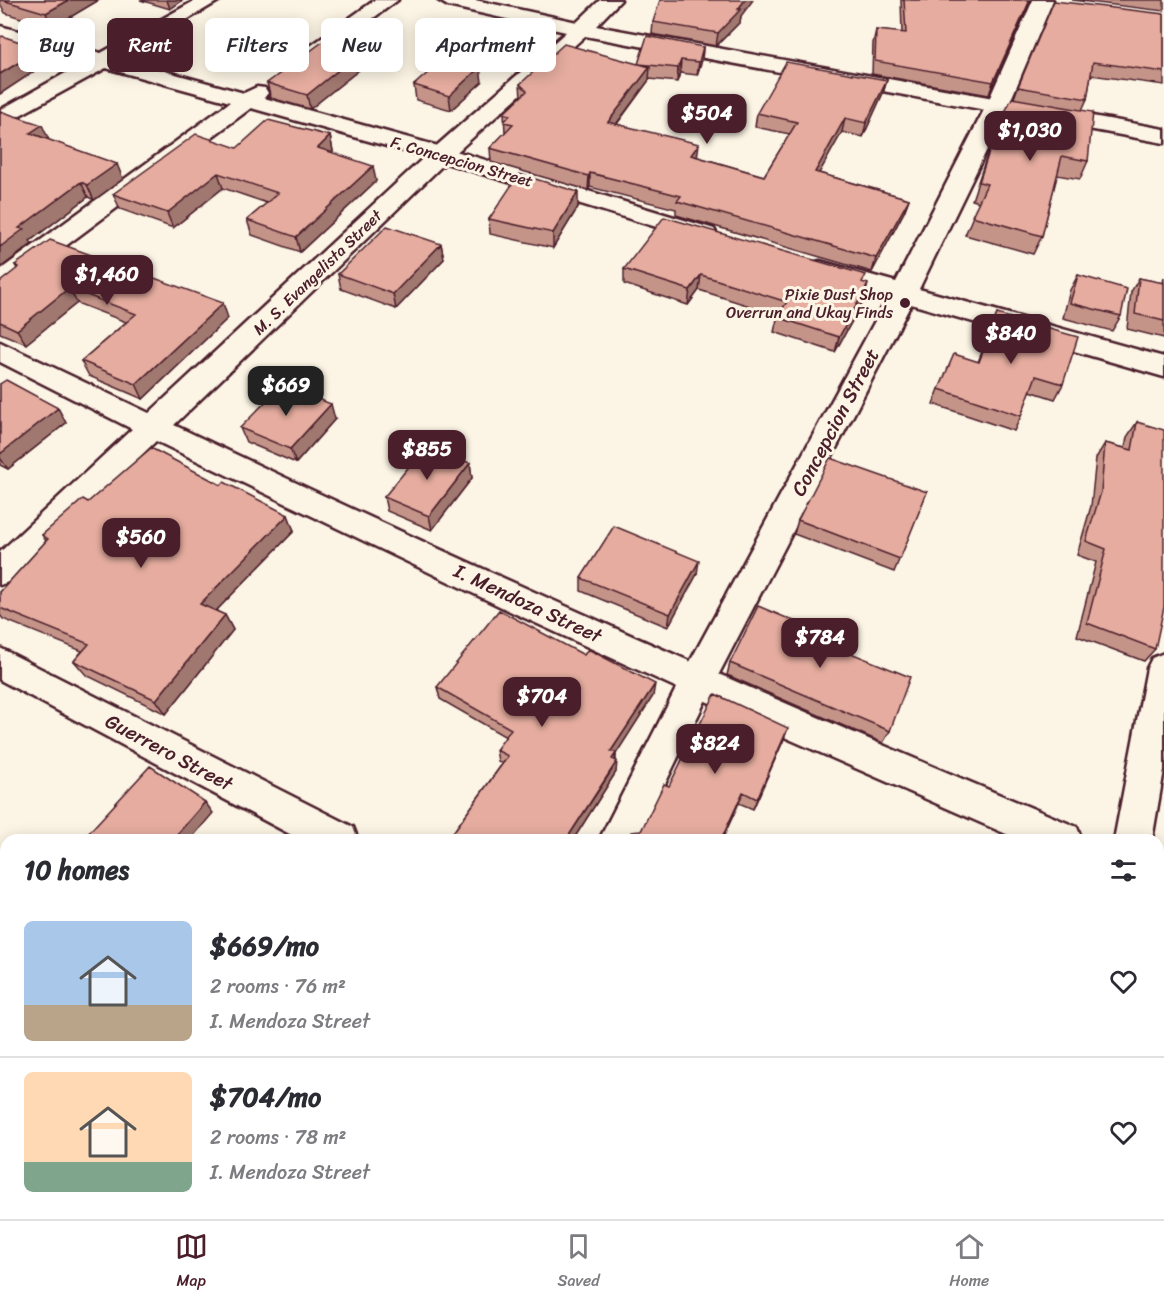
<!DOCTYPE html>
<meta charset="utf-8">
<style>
:root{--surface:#fff;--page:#f7f7f7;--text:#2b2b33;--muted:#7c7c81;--line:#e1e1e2;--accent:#4a1f2b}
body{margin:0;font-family:Sriracha,sans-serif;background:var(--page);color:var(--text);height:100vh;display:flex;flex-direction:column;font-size:22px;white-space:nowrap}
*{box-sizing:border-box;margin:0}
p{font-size:20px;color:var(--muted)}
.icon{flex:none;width:33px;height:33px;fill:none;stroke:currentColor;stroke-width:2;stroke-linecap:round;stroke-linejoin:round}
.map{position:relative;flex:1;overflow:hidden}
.panel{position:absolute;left:0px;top:834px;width:1164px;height:386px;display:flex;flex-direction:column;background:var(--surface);border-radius:18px 18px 0 0;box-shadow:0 3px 15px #0003}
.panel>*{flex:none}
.banner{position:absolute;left:18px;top:18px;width:600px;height:54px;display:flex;gap:12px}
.price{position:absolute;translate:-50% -51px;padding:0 14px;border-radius:12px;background:var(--accent);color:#fff;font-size:20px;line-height:39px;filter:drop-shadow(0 2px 3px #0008)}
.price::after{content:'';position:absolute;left:50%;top:36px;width:18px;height:14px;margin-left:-9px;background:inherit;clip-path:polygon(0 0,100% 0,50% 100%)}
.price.on{background:#222;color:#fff}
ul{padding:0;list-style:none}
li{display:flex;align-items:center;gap:18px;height:150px;padding:0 24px}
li+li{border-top:2px solid var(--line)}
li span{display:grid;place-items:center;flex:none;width:168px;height:120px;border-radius:9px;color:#555}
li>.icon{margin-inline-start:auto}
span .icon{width:72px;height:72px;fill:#fffc;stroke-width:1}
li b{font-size:26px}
h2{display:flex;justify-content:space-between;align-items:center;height:72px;padding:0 24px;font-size:26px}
.pill{padding:0 21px;border-radius:9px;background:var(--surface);box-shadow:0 3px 15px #0003;font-size:21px;line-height:54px}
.pill.on{background:var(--accent);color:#fff}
.dock{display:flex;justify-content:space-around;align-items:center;height:84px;border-top:2px solid var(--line);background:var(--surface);font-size:16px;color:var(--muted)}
.dock a{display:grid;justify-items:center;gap:3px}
.dock .on{color:var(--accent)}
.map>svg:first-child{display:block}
</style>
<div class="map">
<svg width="1164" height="1219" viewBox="0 0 1164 1219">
<rect width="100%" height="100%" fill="#fcf5e5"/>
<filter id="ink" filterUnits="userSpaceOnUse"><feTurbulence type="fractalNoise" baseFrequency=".0167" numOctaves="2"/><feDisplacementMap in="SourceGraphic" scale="12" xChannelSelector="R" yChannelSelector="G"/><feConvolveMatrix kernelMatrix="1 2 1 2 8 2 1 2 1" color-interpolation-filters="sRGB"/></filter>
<g filter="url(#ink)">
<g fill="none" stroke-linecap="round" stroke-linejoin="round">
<defs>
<path id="street" d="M196 0H220L121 59 244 93 257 87 265 88 268 93 264 98 449 149 714 229 717 234 714 239 705 242 696 239 433 159 251 108 9 288 0 290V270L230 102 106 68 0 126V110L85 62 0 38V26L101 53Z
M375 0H398L316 60H302L299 56 302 52Z
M1033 0H1053L1009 104 919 289 1164 357V377L911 304 709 693 638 840H599L685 671 888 297 811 275 807 269 811 263 820 261 896 282 987 104Z
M0 648 353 827 358 840H301L0 680Z
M1158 862 1164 864V902L1158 900Z
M407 1214H453L451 1219H405Z"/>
<path id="secondary" d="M438 0H475L577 22 600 0H621L596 26 1164 129V143L585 36 449 159 174 425C471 567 772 700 1077 827L1082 840H1020L782 736 516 614 156 441 11 581 0 585V552L132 429 0 362V342L149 413 433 149 566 32 448 6Z
M1164 653V770L1152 840H1114L1147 668 1152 658Z
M1054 1214H1100V1219H1054Z"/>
</defs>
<use href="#street" stroke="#4a1f2b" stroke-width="5"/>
<use href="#secondary" stroke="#4a1f2b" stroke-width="5"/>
<use href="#street" fill="#fcf5e5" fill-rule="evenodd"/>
<use href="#secondary" fill="#fcf5e5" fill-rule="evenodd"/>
</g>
<path fill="#c59489" stroke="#4a1f2b" stroke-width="1.5" d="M0 0H99L52 28 5 13 0 3Z
M140 0H183L170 9Z
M901 0H1030L1027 10 989 95 872 74 873 43 876 30 902 33Z
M1072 0H1164V11Z
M1164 14V85L1091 75 1087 99 1082 110 1088 161 1080 179 1057 175 1042 236 1033 254 965 235 979 202 972 200 984 164 998 126 1014 98 1018 87Z
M741 16 740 22 716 46 652 34 653 22Z
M376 40 379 54 310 109 271 98 267 83Z
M703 47 702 60 697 75 680 73 677 82 650 79 649 80 617 124 698 157 764 176 790 134 755 127 757 113 887 80 883 93 863 137 842 132 819 173 909 199 904 212 872 272 676 215V209L590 187 588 190 491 162 490 148 505 133 504 113 521 97 520 84 638 64Z
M482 82 451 110 416 100 414 85Z
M0 111 49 140 123 179 94 200 88 197 30 241 32 244 0 268Z
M330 136 333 151 332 153 376 181 300 252 252 235 247 220 267 203 223 188 173 228 120 209 113 194 237 148Z
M578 207 553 248 490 234 489 219Z
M441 244 444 259 396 309 341 289 338 274Z
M15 265 228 318 143 399 89 376 81 361 126 322 77 303 26 344 0 333V282L17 269Z
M624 269 863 283 864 299 835 352 774 332 778 315 699 290 688 305 624 284Z
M1078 275 1121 316 1112 331 1063 318 1070 290Z
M1164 277V338L1127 329 1131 292 1139 278 1163 283Z
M997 314 1063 384 1055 399 1030 391 1021 416 1014 431 933 404 939 389 978 362Z
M0 384 58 408 66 423 8 469 0 465Z
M335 419 296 463 246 442 240 428Z
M1137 422 1155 649 1144 661 1077 636 1096 562 1077 555 1091 506 1096 458 1105 443 1125 448 1127 437Z
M470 463 472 478 432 530 387 511 384 497Z
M221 485 288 515 294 531 216 611 225 615 233 630 166 714 86 675 74 661 82 651 3 619 0 615V592L46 541 42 535 88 502Z
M927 492 894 572 794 534 798 520Z
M697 574 668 627 581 591V578Z
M827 643 890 731 883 743 727 675 730 663Z
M437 687 653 696 616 753V772L573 840H454L452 834 502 764 498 761 496 750 506 737 440 699Z
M784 739 753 809 739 803 641 831 669 786Z
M1164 972V1017L1160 1016 1162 973Z
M1164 1072V1130L1158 1127V1092Z"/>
<path fill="#a0786f" stroke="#4a1f2b" stroke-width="1.5" d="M69 0H99L52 28 46 13Z
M167 0H183L170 9Z
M745 0H753L741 16 740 22 716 46 718 33Z
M1030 0 1027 10 989 95 993 82Z
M376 40 379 54 310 109 307 95Z
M703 47 702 60 697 75 699 62Z
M41 49 47 63 0 94V74Z
M681 60 680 73 677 82 678 68Z
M480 67 482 82 451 110 449 96Z
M650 67 649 80 608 135V122Z
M887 80 883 93 863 137 866 123Z
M845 118 842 132 812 186 815 172Z
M42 125 49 140 30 133Z
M330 136 333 151 322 163 318 148Z
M699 144 697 158 691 155Z
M117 164 123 179 94 200 87 185Z
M373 166 376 181 300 252 296 237Z
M218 173 223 188 173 228 167 213Z
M590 173V187L588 190 589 176Z
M81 182 88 197 30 241 32 244 0 268V247L19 228Z
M578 192V207L553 248V233Z
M909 199 904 212 872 272 876 258Z
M441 244 444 259 396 309 393 294Z
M701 275 699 290 688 305 690 290Z
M868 284 864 299 835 352 839 337Z
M69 288 77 303 26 344 17 330Z
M223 303 228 318 143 399 136 384Z
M331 404 335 419 296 463 290 449Z
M58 408 66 423 8 469 0 458V454Z
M470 463 472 478 432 530 429 516Z
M288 515 294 531 208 619 200 604Z
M699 561 697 574 668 627 670 614Z
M225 615 233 630 166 714 156 700Z
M655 684 653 696 614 757 616 753 615 764 617 761 616 772 573 840H566L612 770 611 751Z
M788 728 784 739 753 809 757 799Z
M743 792 739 803 722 840H721Z
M205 802 213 813 190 840H172Z
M6 1180V1202L0 1209V1187Z
M359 1214H366L363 1219H356Z"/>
<path fill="#e5ac9f" stroke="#4a1f2b" stroke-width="1.5" d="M2 0H69L46 13Z
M660 0H745L738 9H741L718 33 653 22Z
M904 0H1030L993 82 875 61 876 30 906 33Z
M1054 1 1164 14V72L1093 62 1087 99 1018 87Z
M340 29 376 40 307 95 267 83Z
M2 36 41 49 0 74V38Z
M647 36 703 47 699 62 681 60 678 68 639 64 650 67 608 122 699 144 691 155 764 176 797 122 757 113 786 62 887 80 866 123 845 118 815 172 909 199 876 258 677 201 681 196 590 173 589 176 490 148 513 124 504 122 510 115 504 113 527 91 520 84 564 44 638 64Z
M446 57 480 67 449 96 414 85Z
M1012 98 1093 112 1088 161 1062 156 1042 236 972 216 987 184 979 182 991 146 995 147 998 126Z
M0 111 42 125 30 133 117 164 87 185 81 182 19 228 24 229 0 247Z
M268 120 330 136 318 148 373 166 296 237 247 220 278 193 218 173 167 213 113 194 196 134 237 148Z
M519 174 578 192 553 233 489 219Z
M664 217 866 275 862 282 868 284 839 337 777 317 787 302 701 275 690 290 624 269Z
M387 226 441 244 393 294 338 274Z
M50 240 223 303 136 384 81 361 136 314 69 288 17 330 0 322V282L19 267 15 265Z
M1078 275 1127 289 1121 316 1070 303Z
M1139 278 1164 283V321L1135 314Z
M997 314 1078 337 1063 384 1036 376 1021 416 939 389 954 354 979 362Z
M6 380 58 408 0 454V384Z
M282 385 331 404 290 449 240 428Z
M1137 422 1164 430V607L1155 649 1087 623 1106 549 1086 541 1101 492 1105 443 1132 450Z
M426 446 470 463 429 516 384 497Z
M151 448 221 485 224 482 288 515 200 604 225 615 156 700 74 661 89 644 0 608V592L48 539 42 535 83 499 88 502Z
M830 458 927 492 900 559 798 520Z
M614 526 699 561 670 614 581 578Z
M758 606 830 636 826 643 910 677 890 731 730 663Z
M499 610 584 655 588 649 655 684 611 751 616 753 612 759 617 761 566 840H462L452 834 508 756 496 750 511 729 437 687Z
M715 694 788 728 757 799 743 792 721 840H627L631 832 641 831 664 784 669 786Z
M150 766 205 802 172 840H82Z
M6 1047V1180L0 1187V1054Z
M259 1214H359L356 1219H266Z"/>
</g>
<circle fill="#4a1f2b" stroke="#fcf5e5" stroke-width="2" cx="905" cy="303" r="6"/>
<g text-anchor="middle" stroke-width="6" stroke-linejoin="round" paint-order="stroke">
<g font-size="16" fill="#4a1f2b" stroke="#fcf5e5">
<text transform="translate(462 161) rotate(16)" y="6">F. Concepcion Street</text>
<text transform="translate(317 272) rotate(-44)" y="6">M. S. Evangelista Street</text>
</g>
<g font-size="16" fill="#4a1f2b" stroke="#fcf5e5" text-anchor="end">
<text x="893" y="300">Pixie Dust Shop<tspan x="893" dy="18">Overrun and Ukay Finds</tspan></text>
</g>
<g font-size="20" fill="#4a1f2b" stroke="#fcf5e5">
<text transform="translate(835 422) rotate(-62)" y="7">Concepcion Street</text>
<text transform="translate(528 603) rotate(25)" y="7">I. Mendoza Street</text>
<text transform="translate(169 752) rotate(28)" y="7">Guerrero Street</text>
</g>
</g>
</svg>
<b class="price" style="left:707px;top:145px">$504</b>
<b class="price" style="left:1030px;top:162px">$1,030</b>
<b class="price" style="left:107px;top:306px">$1,460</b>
<b class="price" style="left:1011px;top:365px">$840</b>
<b class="price on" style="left:286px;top:417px">$669</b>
<b class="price" style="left:427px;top:481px">$855</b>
<b class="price" style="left:141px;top:569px">$560</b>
<b class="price" style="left:820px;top:669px">$784</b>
<b class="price" style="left:542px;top:728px">$704</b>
<b class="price" style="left:715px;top:775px">$824</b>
<div class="banner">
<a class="pill">Buy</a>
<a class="pill on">Rent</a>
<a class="pill">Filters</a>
<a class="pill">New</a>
<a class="pill">Apartment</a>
</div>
<section class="panel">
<h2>10 homes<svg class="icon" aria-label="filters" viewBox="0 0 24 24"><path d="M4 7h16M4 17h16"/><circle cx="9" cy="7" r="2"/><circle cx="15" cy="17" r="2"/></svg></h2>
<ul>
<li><span style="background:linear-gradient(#a9c7e8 70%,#b9a48a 0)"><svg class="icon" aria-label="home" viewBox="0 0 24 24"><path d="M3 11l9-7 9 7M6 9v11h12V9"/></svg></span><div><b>$669/mo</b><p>2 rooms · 76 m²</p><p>I. Mendoza Street</p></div><svg class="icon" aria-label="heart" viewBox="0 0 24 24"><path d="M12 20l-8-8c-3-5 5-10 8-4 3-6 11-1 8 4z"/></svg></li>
<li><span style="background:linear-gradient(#ffd9b3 75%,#7fa58c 0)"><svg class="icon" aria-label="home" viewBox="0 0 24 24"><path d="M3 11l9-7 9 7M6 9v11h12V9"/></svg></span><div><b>$704/mo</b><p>2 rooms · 78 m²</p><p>I. Mendoza Street</p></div><svg class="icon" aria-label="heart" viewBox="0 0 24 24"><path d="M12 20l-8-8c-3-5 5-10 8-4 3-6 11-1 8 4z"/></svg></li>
</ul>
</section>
</div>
<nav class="dock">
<a class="on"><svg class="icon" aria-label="map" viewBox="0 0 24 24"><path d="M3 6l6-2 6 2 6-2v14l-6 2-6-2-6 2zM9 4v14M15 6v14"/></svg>Map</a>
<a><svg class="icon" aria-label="saved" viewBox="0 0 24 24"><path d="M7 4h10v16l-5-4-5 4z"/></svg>Saved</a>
<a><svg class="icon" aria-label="home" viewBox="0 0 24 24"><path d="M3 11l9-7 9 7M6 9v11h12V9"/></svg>Home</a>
</nav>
